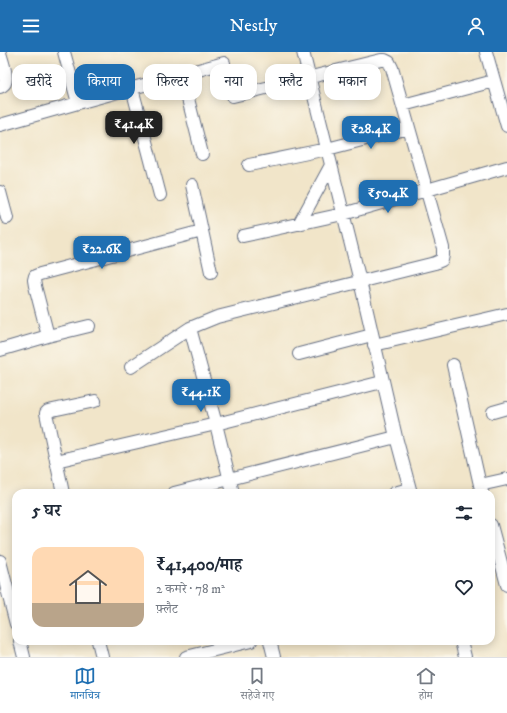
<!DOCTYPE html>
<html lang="hi">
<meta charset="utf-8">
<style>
:root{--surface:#fff;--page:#f2f2f3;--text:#1f2937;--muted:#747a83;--line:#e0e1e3;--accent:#1f6fb2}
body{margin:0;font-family:"IM FELL DW Pica","Noto Serif Devanagari",serif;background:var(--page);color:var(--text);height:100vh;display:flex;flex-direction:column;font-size:15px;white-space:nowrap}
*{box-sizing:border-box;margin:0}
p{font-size:13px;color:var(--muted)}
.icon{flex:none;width:22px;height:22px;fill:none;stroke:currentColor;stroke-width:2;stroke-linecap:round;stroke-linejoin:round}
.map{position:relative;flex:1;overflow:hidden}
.sheet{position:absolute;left:12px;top:437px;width:483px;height:156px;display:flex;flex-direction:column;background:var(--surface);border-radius:12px;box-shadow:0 2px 10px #0003}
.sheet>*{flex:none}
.guide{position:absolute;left:12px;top:12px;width:483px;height:36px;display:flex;gap:8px}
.price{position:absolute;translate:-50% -34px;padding:0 9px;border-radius:8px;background:var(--accent);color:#fff;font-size:13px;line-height:26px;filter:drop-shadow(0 1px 2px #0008)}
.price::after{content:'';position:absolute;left:50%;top:24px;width:12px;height:9px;margin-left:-6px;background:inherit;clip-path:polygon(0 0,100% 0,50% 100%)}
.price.selected{background:#222;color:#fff}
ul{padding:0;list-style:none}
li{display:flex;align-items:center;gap:12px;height:100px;padding:0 20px}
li+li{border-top:1px solid var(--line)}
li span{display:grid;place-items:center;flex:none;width:112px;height:80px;border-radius:12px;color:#555}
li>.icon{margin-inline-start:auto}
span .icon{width:48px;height:48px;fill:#fffc;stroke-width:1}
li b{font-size:17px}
h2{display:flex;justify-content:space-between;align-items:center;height:48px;padding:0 20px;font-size:17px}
.tag{padding:0 14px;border-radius:12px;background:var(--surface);box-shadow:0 2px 10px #0003;font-size:14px;line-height:36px}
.tag.selected{background:var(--accent);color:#fff}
header{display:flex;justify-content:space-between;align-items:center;height:52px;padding:0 20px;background:var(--accent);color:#fff;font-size:18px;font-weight:600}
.menu{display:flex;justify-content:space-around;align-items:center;height:56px;border-top:1px solid var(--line);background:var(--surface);font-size:11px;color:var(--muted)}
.menu a{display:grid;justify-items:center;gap:2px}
.menu .selected{color:var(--accent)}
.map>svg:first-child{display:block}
</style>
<header><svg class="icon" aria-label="menu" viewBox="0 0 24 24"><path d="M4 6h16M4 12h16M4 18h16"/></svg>Nestly<svg class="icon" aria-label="person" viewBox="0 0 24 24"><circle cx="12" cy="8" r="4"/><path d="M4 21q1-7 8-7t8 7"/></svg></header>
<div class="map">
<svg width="507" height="605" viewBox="0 0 507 605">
<rect width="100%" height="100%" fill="#fbf7ec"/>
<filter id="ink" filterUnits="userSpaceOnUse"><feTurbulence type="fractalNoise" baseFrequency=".025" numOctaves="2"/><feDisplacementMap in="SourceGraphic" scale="8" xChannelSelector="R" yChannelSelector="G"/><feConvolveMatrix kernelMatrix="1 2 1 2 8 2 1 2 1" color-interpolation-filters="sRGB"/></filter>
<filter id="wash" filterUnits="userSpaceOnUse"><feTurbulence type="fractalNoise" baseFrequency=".012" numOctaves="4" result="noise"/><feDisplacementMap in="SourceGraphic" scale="16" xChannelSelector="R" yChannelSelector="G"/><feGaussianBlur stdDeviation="0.9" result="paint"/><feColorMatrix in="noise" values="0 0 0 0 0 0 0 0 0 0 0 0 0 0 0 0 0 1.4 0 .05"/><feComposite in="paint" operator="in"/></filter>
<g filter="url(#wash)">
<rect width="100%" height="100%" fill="#f1e5c9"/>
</g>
<g filter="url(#ink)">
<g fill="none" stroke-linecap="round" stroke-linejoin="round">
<defs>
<path id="street" d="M303 0 360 229 396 385 411 441
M486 0 507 74
M0 1C2 8 8 24 5 31 4 33 2 34 0 35
M182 23 202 102
M132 36 160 143
M78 51 224 11
M403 53 494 29
M0 73 78 51 64 0
M249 113 327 97 409 76
M192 133 211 220
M0 140 7 166
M299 172 331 113
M243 184 343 162 507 115
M190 276 216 372 233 441
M48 284 35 234 34 228 35 224 40 222 202 179
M374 293 507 262
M0 298 48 284 89 274
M299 302 372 283
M453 313 480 433
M131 315 190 276 217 265 435 211 442 208 443 203V196L392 16 389 10 385 8H381L233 44
M493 360 507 356
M56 409 216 372 382 330
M482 440 480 433 507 427
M63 441 46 361 48 359 95 349
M174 441 396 385
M394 441 409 437
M491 473 507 533
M0 509 16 572
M20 589 24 605
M98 589 102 605
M270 589 274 605
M461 589 465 605
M186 605 251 589"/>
</defs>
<use href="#street" stroke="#666f83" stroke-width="14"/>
<use href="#street" stroke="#fff" stroke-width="12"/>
</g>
</g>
</svg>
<b class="price selected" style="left:134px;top:93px">₹41.4K</b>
<b class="price" style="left:371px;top:98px">₹28.4K</b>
<b class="price" style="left:388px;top:162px">₹50.4K</b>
<b class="price" style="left:102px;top:218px">₹22.6K</b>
<b class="price" style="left:201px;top:361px">₹44.1K</b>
<div class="guide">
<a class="tag">खरीदें</a>
<a class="tag selected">किराया</a>
<a class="tag">फ़िल्टर</a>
<a class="tag">नया</a>
<a class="tag">फ़्लैट</a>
<a class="tag">मकान</a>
</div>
<section class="sheet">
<h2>5 घर<svg class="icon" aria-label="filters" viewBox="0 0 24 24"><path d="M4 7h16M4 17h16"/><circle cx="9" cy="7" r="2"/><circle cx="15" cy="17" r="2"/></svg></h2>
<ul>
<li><span style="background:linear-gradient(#ffd9b3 70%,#b9a48a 0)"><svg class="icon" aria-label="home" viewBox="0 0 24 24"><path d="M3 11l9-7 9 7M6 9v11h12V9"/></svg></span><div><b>₹41,400/माह</b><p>2 कमरे · 78 m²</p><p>फ़्लैट</p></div><svg class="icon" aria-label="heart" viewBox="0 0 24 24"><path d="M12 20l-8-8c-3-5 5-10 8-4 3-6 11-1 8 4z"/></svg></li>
</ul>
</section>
</div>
<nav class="menu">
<a class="selected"><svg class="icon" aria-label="map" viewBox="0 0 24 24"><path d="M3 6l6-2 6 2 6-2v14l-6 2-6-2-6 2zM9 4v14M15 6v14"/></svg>मानचित्र</a>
<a><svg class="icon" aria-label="saved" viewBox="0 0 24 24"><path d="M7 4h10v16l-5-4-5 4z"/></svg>सहेजे गए</a>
<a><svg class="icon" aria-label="home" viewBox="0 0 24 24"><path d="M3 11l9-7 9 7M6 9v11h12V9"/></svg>होम</a>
</nav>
